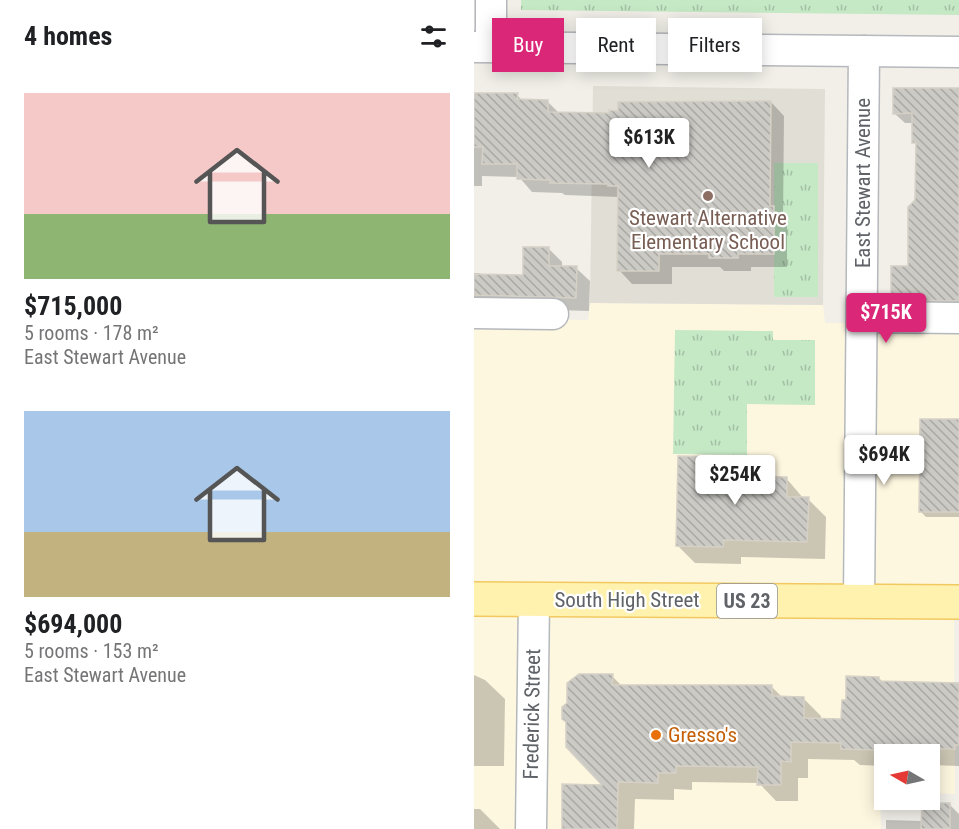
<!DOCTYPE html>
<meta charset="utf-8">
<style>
:root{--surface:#fff;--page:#f2f2f2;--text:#202124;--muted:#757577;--accent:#db2777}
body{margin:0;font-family:"Roboto Condensed",sans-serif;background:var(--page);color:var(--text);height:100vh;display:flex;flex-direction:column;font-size:22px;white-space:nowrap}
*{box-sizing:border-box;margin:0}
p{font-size:20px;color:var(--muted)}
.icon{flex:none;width:33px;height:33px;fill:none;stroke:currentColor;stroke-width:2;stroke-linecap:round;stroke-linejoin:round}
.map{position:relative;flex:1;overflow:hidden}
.details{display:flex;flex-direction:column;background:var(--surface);width:474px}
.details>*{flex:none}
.guide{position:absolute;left:18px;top:18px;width:376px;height:54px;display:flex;gap:12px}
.needle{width:39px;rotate:279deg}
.tools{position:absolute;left:400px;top:744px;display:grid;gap:12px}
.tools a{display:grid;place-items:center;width:66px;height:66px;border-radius:0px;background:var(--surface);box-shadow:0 3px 15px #0003;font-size:30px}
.price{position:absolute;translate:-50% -51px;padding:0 14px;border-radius:6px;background:#fff;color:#222;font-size:20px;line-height:39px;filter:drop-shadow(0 2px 3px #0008)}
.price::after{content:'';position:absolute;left:50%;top:36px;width:18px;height:14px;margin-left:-9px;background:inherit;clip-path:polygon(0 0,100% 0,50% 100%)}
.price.selected{background:var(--accent);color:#fff}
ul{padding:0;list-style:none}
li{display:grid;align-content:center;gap:12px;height:318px;padding:0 24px}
li span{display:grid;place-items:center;height:186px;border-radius:0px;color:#555}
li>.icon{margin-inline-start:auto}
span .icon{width:108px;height:108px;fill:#fffc;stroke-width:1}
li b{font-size:26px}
h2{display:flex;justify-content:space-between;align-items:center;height:72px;padding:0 24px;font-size:26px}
.tag{padding:0 21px;border-radius:0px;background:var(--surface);box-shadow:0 3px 15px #0003;font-size:21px;line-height:54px}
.tag.selected{background:var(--accent);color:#fff}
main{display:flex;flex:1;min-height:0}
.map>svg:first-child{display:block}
</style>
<main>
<section class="details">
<h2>4 homes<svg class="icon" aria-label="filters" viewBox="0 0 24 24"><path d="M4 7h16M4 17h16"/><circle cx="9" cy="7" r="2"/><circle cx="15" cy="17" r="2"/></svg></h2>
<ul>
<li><span style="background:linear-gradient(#f6c9c9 65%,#8fb573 0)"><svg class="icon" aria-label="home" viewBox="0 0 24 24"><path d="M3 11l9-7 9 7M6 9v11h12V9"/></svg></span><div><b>$715,000</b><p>5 rooms · 178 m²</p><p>East Stewart Avenue</p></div></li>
<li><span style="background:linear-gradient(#a9c7e8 65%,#c2b280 0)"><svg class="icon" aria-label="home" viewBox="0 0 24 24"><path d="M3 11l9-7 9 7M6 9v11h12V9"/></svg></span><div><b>$694,000</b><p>5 rooms · 153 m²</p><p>East Stewart Avenue</p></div></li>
</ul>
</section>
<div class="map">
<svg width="485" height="829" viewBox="0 0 485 829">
<defs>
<pattern id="park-tufts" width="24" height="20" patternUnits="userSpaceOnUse" patternTransform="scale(1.5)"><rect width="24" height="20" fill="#c5e8c5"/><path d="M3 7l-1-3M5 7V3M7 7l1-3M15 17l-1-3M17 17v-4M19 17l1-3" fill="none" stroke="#a3c0a4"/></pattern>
<pattern id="building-back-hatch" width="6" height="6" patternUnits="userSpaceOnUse" patternTransform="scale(1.5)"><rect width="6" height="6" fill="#cccac5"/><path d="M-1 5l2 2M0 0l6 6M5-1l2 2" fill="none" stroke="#a9a8a4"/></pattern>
</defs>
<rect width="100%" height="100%" fill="#f1efe8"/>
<path fill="#fef7e0" d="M116 303 349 305 351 323 485 324V603L480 604 481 794 456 793V754H411V792H406L407 829H0V318L114 320Z"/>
<path fill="#e1ded6" d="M119 86 351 89 349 305 116 303Z"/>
<path fill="url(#park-tufts)" d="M47 0H485V15L47 10Z
M300 163H344V297H300Z
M201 330 299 331V340H341V405L273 404V455L199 454Z"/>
<path fill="#0003" d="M421 90H485V311L429 310 418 299 435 267 442 200 443 146 440 142V123H431L420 113Z
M0 94 43 95 49 101 74 102 85 113 136 115 297 102 310 116 309 217 313 221V267H277V271H250L246 267H198V284H158L145 270V197L91 195 88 193 58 192 45 177 8 176V186H0Z
M75 249 88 262V268H102L116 281 115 311 20 308 0 311V273H5L9 276 50 277Z
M447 421H485V517H452L446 511Z
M251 459 269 477 312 478 330 499H334L352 517 351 559 267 557V564L221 563 203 545Z
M0 675 11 680 31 699 30 766H0Z
M138 676 148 686H297L309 698H329L347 716V720L369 721 374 701 405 678 410 683 485 686V766L456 765V754H411V766L386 765 380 760 334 759V778H324V801H302L285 783 218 782V790L200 789V800L161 799 160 829H89L131 786Z
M476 805 485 814V829H412V820L449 821Z
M0 809H6L26 829H0Z"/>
<path fill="url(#building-back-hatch)" stroke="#d6d1c6" stroke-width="1.5" d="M419 88H485V301L417 300V266H434V207L441 200 442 143H438V113L419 114Z
M0 93H44L43 99 74 100V112L135 113V110L144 111V102L297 101 296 206H300V254H264V258H235V254H185V271H143L144 186H134V184L76 183V180L43 179V164H8L9 147H0Z
M49 247H75V266H103L102 298 0 295V274L49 275Z
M446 419H485V512H445Z
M204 456 251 457V476L313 477V497H335L333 542 250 540 249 547 202 546Z
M105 674H139L138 685H298V696L330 697V718L367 719 368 700H372V676L405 677V681L485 683V745H481V749L404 748V750L367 749V743L317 742V762L307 761V785H283L284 767 202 766V773H184V783L144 782 143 829H88V784L128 785 92 747V722L88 719V707L93 703V683Z
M448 803H476V829H447Z"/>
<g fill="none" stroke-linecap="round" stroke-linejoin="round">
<defs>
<path id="minor" d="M0 47 485 52
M17 47V0
M0 313 79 314
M388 317 485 318
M385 602 390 51
M57 829 60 600"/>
<path id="primary" d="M0 599 485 602"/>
</defs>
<use href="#minor" stroke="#b5b8bc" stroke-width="33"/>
<use href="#primary" stroke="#f2c960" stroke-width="36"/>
<use href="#minor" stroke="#fff" stroke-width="30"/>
<use href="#primary" stroke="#fff2af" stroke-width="33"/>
</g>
<circle fill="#8d6e63" stroke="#fff" stroke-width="2" cx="234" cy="196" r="6"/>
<circle fill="#e8710a" stroke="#fff" stroke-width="2" cx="182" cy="735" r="6"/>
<g text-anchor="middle" stroke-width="4.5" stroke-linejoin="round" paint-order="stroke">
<rect fill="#fff" stroke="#8f9295" stroke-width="1.5" x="243" y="584" width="60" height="34" rx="4.5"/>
<g font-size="20" font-weight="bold" fill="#5f6368">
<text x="273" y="608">US 23</text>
</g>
<g font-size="21" fill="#5f6368" stroke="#fff">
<text transform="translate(389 183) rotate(-90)" y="7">East Stewart Avenue</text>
<text x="153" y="607">South High Street</text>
<text transform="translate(58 714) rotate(-89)" y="7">Frederick Street</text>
</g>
<g font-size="21" fill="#785e54" stroke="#fff">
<text x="234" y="225">Stewart Alternative<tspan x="234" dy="24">Elementary School</tspan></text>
</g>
<g font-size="21" fill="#c56008" stroke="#fff" text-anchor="start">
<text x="194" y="742">Gresso's</text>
</g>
</g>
</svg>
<div class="tools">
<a><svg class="needle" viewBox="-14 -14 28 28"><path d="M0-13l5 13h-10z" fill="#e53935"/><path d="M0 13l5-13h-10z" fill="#757577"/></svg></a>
</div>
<b class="price" style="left:175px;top:169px">$613K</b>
<b class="price selected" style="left:412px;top:344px">$715K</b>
<b class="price" style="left:410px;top:486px">$694K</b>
<b class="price" style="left:261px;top:506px">$254K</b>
<div class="guide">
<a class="tag selected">Buy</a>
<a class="tag">Rent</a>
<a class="tag">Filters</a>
</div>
</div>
</main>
